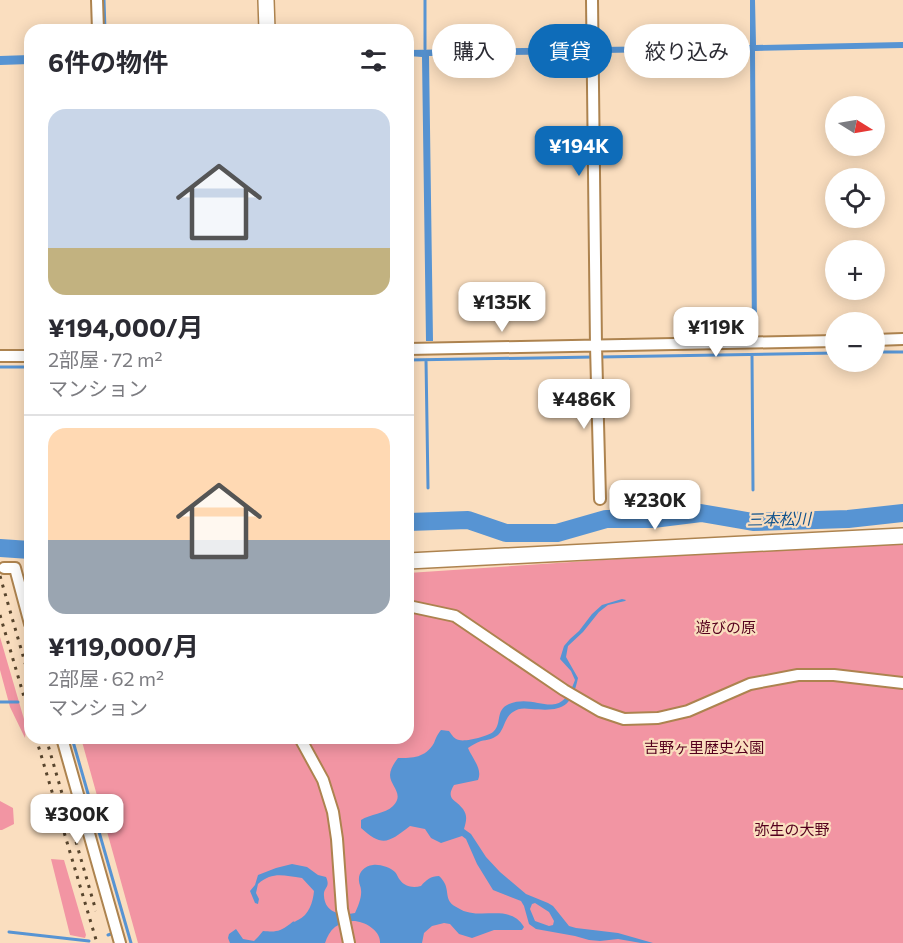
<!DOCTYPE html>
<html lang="ja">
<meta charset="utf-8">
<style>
:root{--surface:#fff;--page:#f2f2f3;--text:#2b2b33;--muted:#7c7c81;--line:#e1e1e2;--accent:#0e6cb9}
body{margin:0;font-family:Commissioner,"Noto Sans JP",sans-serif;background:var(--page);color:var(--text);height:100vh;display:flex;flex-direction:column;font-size:22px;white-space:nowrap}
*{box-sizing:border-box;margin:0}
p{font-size:20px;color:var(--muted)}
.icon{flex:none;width:33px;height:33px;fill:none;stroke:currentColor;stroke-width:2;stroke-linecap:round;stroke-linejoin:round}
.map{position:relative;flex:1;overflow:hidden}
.panel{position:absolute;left:24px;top:24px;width:390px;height:720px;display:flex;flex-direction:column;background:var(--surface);border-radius:18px;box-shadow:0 3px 15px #0003}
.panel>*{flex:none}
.top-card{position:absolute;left:432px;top:24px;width:381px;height:54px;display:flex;gap:12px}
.needle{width:39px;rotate:101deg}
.tools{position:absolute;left:825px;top:96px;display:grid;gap:12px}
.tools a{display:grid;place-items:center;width:60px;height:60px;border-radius:50%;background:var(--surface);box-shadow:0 3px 15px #0003;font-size:30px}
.price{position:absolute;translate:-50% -51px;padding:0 14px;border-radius:12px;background:#fff;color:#222;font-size:20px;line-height:39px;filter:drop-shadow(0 2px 3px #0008)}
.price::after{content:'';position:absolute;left:50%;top:36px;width:18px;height:14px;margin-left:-9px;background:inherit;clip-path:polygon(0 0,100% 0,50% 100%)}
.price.active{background:var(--accent);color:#fff}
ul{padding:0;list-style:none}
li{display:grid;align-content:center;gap:12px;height:318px;padding:0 24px}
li+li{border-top:2px solid var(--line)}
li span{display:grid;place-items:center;height:186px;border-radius:18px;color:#555}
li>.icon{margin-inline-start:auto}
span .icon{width:108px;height:108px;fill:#fffc;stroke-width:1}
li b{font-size:26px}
h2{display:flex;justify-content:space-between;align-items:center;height:72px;padding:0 24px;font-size:26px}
.tag{padding:0 21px;border-radius:27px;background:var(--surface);box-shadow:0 3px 15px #0003;font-size:21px;line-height:54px}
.tag.active{background:var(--accent);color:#fff}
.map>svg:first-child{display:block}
</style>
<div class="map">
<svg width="903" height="943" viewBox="0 0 903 943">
<rect width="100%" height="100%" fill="#fadebf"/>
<path fill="#f295a3" d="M903 540V943H138L81 738H408V573Z
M0 637 26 726 25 738 10 707 0 670Z
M0 801 13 808 14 824 2 830H0Z
M51 859 64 860 86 935 85 938 70 935Z"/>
<path fill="#5794d3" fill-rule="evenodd" d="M750 0H755L756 45 903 42V48L755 51 757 336 752 337 750 51 599 53V47L750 45Z
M586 47V54L429 56 433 341H426L422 57 408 56V50Z
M30 55V64L0 65V56Z
M622 599 626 600 625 601 608 605 599 612 583 632 568 646 566 657 578 678C571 710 560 711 531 709 524 708 518 708 513 712 504 718 505 728 498 735 493 739 487 740 481 741 476 743 472 745 468 748 472 758 483 769 478 780L454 785C445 800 456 799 463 809 468 816 466 822 464 829L471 834 486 857 500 872 526 894 548 903 553 906 569 926 576 928 618 933 653 943H641L618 939 600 941 589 940 575 936 536 929 529 924 524 906 521 901 493 890 477 864 466 839 462 836 441 843 431 838 425 829 410 826C389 842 383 848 361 828V820C370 814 385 814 393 806 405 794 390 786 390 775 390 769 395 762 398 758 413 758 425 758 434 743 436 738 437 735 441 730L449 731C452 735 454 739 459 740 466 742 490 736 494 731 502 723 495 710 509 704 538 692 559 725 575 680L571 671 560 659 564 646 570 639 579 631 592 614 602 605ZM535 903 549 912 554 921 553 925 549 926 535 921 530 909 532 904Z
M292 864 307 867 318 875 326 877C331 888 323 887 324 896 325 913 341 916 355 913 358 907 362 897 361 890 361 887 359 884 359 881 358 873 364 866 373 865 379 864 390 867 395 872 397 874 398 878 400 880 405 887 413 888 421 886 426 880 431 876 439 876 450 886 445 894 450 902 452 905 455 906 458 908 479 922 510 902 524 927L522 930H494L472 938 459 934 450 924 444 923 432 926 424 933 422 943H380C381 931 365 921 353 921 348 921 339 924 335 927 330 931 327 937 325 943H230L228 938 229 934 236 929 243 939 254 941 258 937 263 931C276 932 279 932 290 924 296 919 291 924 298 920 309 915 313 902 314 891L302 878C284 876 273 871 258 884L256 893 259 899 258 904 255 903 250 891 255 885 258 875 276 868Z"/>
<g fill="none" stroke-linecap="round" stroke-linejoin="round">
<path stroke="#5794d3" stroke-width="3" d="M104 0 105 30
M425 0V49
M874 352H903
M752 355 753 490
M600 357 836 353
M408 360 594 357
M426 360 428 488
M0 367H30
M0 702H18
M72 738 131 943
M9 932 89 941
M108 935 111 934"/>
<path stroke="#5794d3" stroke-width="18" d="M408 522 468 520 506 533H557L606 519H653L701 513 753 522 848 519 903 513
M0 548 30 550"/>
<defs>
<path id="street" d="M97 0 98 30
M592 0 596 346 600 499
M874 340 903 339
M408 349 836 341
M0 356H30
M4 568H15L30 624
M408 608 413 607 455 616 564 690 600 711 624 719 658 718 688 711 750 684 798 675H834L903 683
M62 738 120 943
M300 738 323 780 333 812 337 839 342 909 349 943"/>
<path id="secondary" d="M266 0 267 30
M408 561 903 536"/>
</defs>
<use href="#street" stroke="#ad834f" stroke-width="14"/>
<use href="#secondary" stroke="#ad834f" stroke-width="18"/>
<use href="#street" stroke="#fff" stroke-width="10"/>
<use href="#secondary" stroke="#fff" stroke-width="15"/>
<path stroke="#58452d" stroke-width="3" stroke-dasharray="3 6" stroke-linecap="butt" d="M0 576 30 680
M0 615 30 717
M36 738 97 943
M46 738 96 911"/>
</g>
<g text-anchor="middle" stroke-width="4.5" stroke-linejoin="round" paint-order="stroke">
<g font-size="15" fill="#55001d" stroke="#fadebf">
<text x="726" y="633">遊びの原</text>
<text x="704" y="753">吉野ヶ里歴史公園</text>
<text x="792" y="835">弥生の大野</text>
</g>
<g font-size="16" font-style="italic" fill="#0f528d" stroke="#fadebf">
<text transform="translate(779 519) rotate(-1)" y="6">三本松川</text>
</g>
</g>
</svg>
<div class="tools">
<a><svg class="needle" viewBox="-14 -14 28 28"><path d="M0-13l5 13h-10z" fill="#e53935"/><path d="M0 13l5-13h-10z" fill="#7c7c81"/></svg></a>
<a><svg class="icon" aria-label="locate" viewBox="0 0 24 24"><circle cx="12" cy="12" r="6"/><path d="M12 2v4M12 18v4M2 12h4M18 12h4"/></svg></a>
<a>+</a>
<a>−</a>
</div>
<b class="price active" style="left:579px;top:177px">¥194K</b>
<b class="price" style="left:502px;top:333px">¥135K</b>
<b class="price" style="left:716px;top:358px">¥119K</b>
<b class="price" style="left:584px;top:430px">¥486K</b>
<b class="price" style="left:655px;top:531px">¥230K</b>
<b class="price" style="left:77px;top:845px">¥300K</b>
<div class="top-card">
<a class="tag">購入</a>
<a class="tag active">賃貸</a>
<a class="tag">絞り込み</a>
</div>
<section class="panel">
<h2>6件の物件<svg class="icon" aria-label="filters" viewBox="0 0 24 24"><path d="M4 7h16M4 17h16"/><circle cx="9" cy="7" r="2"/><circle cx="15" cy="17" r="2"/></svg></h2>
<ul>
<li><span style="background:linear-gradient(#c9d6e8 75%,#c2b280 0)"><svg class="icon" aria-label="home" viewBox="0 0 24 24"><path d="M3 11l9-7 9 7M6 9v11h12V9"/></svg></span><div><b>¥194,000/月</b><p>2部屋 · 72 m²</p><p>マンション</p></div></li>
<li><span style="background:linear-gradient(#ffd9b3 60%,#9aa5b1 0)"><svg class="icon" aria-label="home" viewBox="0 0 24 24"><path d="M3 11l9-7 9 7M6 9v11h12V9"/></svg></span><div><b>¥119,000/月</b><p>2部屋 · 62 m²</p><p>マンション</p></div></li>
</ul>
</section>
</div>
